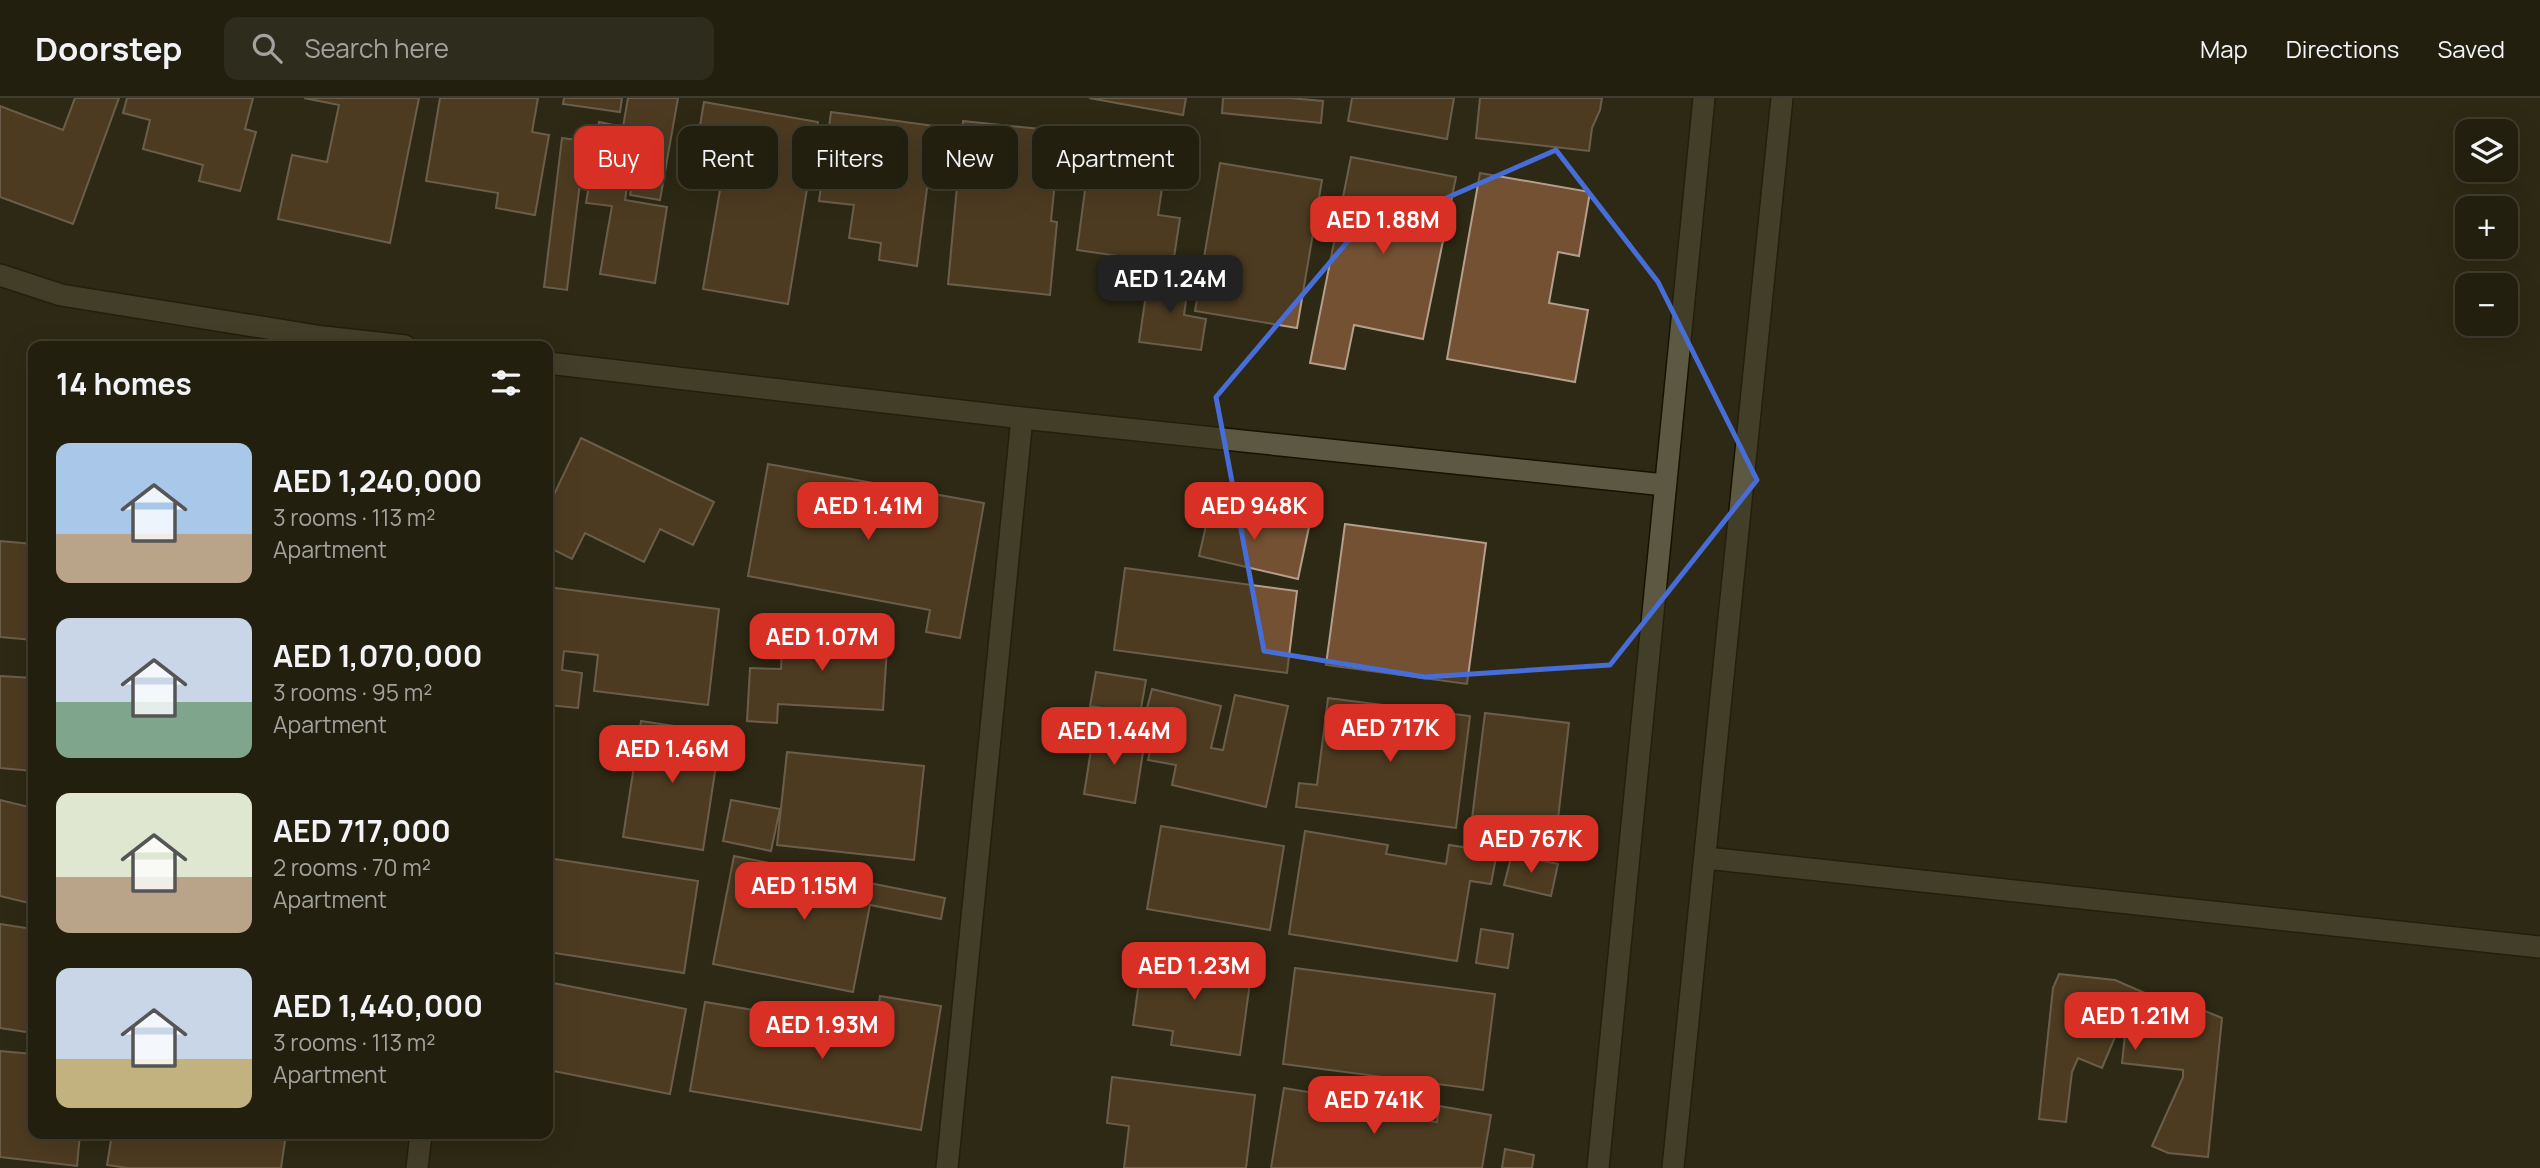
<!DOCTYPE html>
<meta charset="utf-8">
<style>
:root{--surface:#221f0f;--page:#2e2c1d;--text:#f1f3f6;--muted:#a2a29e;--line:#3f3d2f;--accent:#d93025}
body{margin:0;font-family:Manrope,sans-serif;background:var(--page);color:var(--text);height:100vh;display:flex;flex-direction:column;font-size:26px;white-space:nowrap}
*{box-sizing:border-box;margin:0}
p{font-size:23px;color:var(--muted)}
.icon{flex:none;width:38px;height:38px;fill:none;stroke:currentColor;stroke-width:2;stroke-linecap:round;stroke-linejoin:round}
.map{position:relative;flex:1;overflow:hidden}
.sheet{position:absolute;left:28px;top:243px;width:525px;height:798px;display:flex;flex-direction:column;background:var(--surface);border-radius:14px;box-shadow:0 7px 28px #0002,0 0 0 2px var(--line)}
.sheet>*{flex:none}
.banner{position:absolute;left:574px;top:28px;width:665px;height:63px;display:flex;gap:14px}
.buttons{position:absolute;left:2455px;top:21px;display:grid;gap:14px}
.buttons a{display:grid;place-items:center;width:63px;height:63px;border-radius:14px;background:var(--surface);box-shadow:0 7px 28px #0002,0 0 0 2px var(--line);font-size:35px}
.price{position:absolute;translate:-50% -60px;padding:0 16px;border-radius:14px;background:var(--accent);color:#fff;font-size:23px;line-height:46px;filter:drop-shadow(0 2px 4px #0008)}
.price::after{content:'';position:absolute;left:50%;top:42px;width:21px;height:16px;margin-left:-10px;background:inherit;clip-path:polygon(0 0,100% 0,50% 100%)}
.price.selected{background:#222;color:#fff}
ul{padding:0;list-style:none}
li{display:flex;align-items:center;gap:21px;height:175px;padding:0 28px}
li span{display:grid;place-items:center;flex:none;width:196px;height:140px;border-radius:14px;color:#555}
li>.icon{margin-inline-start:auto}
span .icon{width:84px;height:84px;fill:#fffc;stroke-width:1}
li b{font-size:30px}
h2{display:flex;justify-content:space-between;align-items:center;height:84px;padding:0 28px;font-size:30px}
.chip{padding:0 24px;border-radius:14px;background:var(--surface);box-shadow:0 7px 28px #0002,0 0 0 2px var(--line);font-size:24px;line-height:63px}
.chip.selected{background:var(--accent);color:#fff}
header{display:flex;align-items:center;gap:42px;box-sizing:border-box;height:98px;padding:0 35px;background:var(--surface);border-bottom:2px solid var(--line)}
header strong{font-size:33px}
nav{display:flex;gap:38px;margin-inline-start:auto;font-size:24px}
.search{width:490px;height:63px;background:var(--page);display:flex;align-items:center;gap:18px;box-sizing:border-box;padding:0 24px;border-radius:14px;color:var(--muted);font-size:26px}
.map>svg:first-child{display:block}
</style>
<header>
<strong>Doorstep</strong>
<div class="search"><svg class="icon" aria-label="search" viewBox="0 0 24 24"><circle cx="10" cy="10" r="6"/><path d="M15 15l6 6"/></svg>Search here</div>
<nav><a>Map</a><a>Directions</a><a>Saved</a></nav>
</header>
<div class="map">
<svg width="2540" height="1070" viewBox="0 0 2540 1070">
<rect width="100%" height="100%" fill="#2e2914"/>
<path fill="#745132" stroke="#b49e8c" stroke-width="2" d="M75 0H119L73 126 0 99V8L63 32Z
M127 0H253L245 31 256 34 240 93 199 83 203 67 143 51 150 22 123 15Z
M304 0H419L390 145 278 121 292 57 327 64 339 7Z
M440 0H538L532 34 549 37 535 117 496 110 498 95 426 83Z
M564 0H622L620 14 563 6Z
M628 0H678L660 102 630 97 637 60 594 52 599 24 623 29Z
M1089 0H1186L1183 17Z
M1223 0H1289L1323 3 1321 25 1222 15Z
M1352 0H1454L1447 41 1348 23Z
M1480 0H1602L1600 12 1592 30 1589 53 1476 40Z
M704 4 818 24 788 206 703 191 720 92 690 87Z
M831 14 935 28 917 168 879 162 881 145 849 140 854 107 819 103Z
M963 23 1060 33 1051 123 1057 124 1050 197 948 186Z
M562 40 585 43 567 192 544 189Z
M1092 40 1190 54 1186 87 1163 83 1158 117 1180 120 1173 166 1077 152Z
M1351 59 1456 79 1423 241 1354 227 1345 271 1310 265Z
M1220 65 1322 82 1297 230 1195 213Z
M592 69 629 75 625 102 667 109 655 185 600 176 612 108 586 105Z
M1480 75 1590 94 1579 158 1558 154 1549 205 1588 212 1575 284 1447 261Z
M1149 176 1189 181 1184 217 1206 221 1201 252 1139 244Z
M581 340 714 404 693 447 660 431 644 464 585 435 572 461 548 449V409Z
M768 366 984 405 960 540 926 534 930 512 748 478Z
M1211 406 1309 429 1298 481 1199 458Z
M1345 426 1486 445 1467 586 1326 567Z
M0 443 33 446V542L0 539Z
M1125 470 1297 493 1287 575 1114 552Z
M548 489 719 511 708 607 594 593 598 557 564 553 562 572 582 575 578 610 548 607Z
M783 528 888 535 883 612 778 606 777 625 747 623 750 570 781 571Z
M1096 574 1146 582 1140 616 1090 608Z
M0 578 33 580V673L0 670Z
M1152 591 1221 608 1211 650 1223 652 1235 597 1288 608 1266 709 1172 687 1176 667 1148 662 1158 617 1146 614Z
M1328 600 1470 618 1456 730 1296 709 1299 685 1317 687Z
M1485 615 1569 625 1555 747 1470 737Z
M641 623 721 635 703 752 623 739Z
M1094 633 1145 642 1135 705 1084 696Z
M787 654 924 668 914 762 777 747Z
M0 702 33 710V806L0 798Z
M731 702 780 711 771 753 723 743Z
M1161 728 1284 748 1270 832 1147 811Z
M1305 733 1388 747 1386 756 1446 766 1449 747 1497 754 1491 786 1470 783 1457 863 1289 836Z
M1512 756 1558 766 1551 798 1504 787Z
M734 758 945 800 941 821 870 807 853 894 713 866Z
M548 760 698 783 684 875 548 854Z
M0 826 33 831V935L0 930Z
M1481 831 1513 836 1508 870 1476 865Z
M1143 855 1252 870 1240 957 1171 947 1173 933 1133 927Z
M1295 870 1495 896 1483 992 1283 966Z
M2059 876 2115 882 2170 906 2195 909 2222 920 2208 1059 2168 1055 2152 1048 2183 979V972L2122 965 2128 908 2102 970 2078 960 2072 974 2066 1024 2039 1021 2053 890Z
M548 884 686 911 670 996 548 972Z
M880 898 941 908 921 1032 690 993 705 904 875 932Z
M0 953 33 956V1036H80L77 1068 0 1059Z
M1112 979 1255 997 1246 1070H1124L1129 1028 1107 1025Z
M1284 990 1403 1010 1402 1019 1437 1024 1439 1008 1491 1017 1482 1070H1271Z
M112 1036H286L281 1070H128L107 1067Z
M1505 1051 1534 1057 1532 1070H1502Z"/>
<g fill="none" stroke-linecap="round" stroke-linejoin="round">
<defs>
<path id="street" d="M0 177 61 197 323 239 405 248
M548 265 1022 320 1665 387
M1706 760 2540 849
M417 1070 421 1036
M947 1070 1022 320"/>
<path id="secondary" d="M1598 1070 1704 0
M1673 1070 1782 0"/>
</defs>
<use href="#street" stroke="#171200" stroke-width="24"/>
<use href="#secondary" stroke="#171200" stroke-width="24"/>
<use href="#street" stroke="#5d5841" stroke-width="21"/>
<use href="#secondary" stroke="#5d5841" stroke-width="21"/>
</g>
<path d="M0 0H2540V1070H0ZM1556 52 1658 184 1757 382 1610 567 1425 579 1264 553 1216 299 1348 143Z" fill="#2e2914" fill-opacity=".55" fill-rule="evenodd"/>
<path fill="none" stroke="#476dd9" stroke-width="5" stroke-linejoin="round" d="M1556 52 1658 184 1757 382 1610 567 1425 579 1264 553 1216 299 1348 143Z"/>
</svg>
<div class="buttons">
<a><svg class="icon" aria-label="layers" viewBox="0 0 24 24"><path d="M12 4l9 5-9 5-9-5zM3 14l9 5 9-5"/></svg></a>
<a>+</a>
<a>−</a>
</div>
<b class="price" style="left:1383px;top:158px">AED 1.88M</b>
<b class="price selected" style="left:1170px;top:217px">AED 1.24M</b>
<b class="price" style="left:868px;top:444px">AED 1.41M</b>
<b class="price" style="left:1254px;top:444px">AED 948K</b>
<b class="price" style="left:822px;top:575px">AED 1.07M</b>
<b class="price" style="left:1390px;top:666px">AED 717K</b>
<b class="price" style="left:1114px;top:669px">AED 1.44M</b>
<b class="price" style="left:672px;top:687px">AED 1.46M</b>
<b class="price" style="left:1531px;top:777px">AED 767K</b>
<b class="price" style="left:804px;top:824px">AED 1.15M</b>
<b class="price" style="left:1194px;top:904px">AED 1.23M</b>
<b class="price" style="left:2135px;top:954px">AED 1.21M</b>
<b class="price" style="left:822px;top:963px">AED 1.93M</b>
<b class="price" style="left:1374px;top:1038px">AED 741K</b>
<div class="banner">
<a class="chip selected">Buy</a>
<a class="chip">Rent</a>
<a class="chip">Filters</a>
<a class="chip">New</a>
<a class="chip">Apartment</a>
</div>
<section class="sheet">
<h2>14 homes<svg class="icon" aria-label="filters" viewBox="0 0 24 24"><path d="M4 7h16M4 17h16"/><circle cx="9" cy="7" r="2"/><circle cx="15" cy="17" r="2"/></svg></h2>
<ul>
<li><span style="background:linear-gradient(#a9c7e8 65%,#b9a48a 0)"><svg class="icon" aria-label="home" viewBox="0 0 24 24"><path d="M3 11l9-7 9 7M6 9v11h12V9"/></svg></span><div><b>AED 1,240,000</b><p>3 rooms · 113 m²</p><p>Apartment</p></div></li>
<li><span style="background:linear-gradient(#c9d6e8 60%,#7fa58c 0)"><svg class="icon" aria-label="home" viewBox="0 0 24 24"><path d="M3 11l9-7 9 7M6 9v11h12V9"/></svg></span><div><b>AED 1,070,000</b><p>3 rooms · 95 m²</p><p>Apartment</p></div></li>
<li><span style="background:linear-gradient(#dfe7d0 60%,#b9a48a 0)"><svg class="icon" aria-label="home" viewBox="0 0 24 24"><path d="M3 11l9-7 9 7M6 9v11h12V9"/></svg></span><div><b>AED 717,000</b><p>2 rooms · 70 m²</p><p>Apartment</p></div></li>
<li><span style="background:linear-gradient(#c9d6e8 65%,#c2b280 0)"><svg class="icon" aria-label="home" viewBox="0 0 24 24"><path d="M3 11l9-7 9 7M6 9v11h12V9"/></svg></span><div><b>AED 1,440,000</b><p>3 rooms · 113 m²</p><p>Apartment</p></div></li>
</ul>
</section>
</div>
